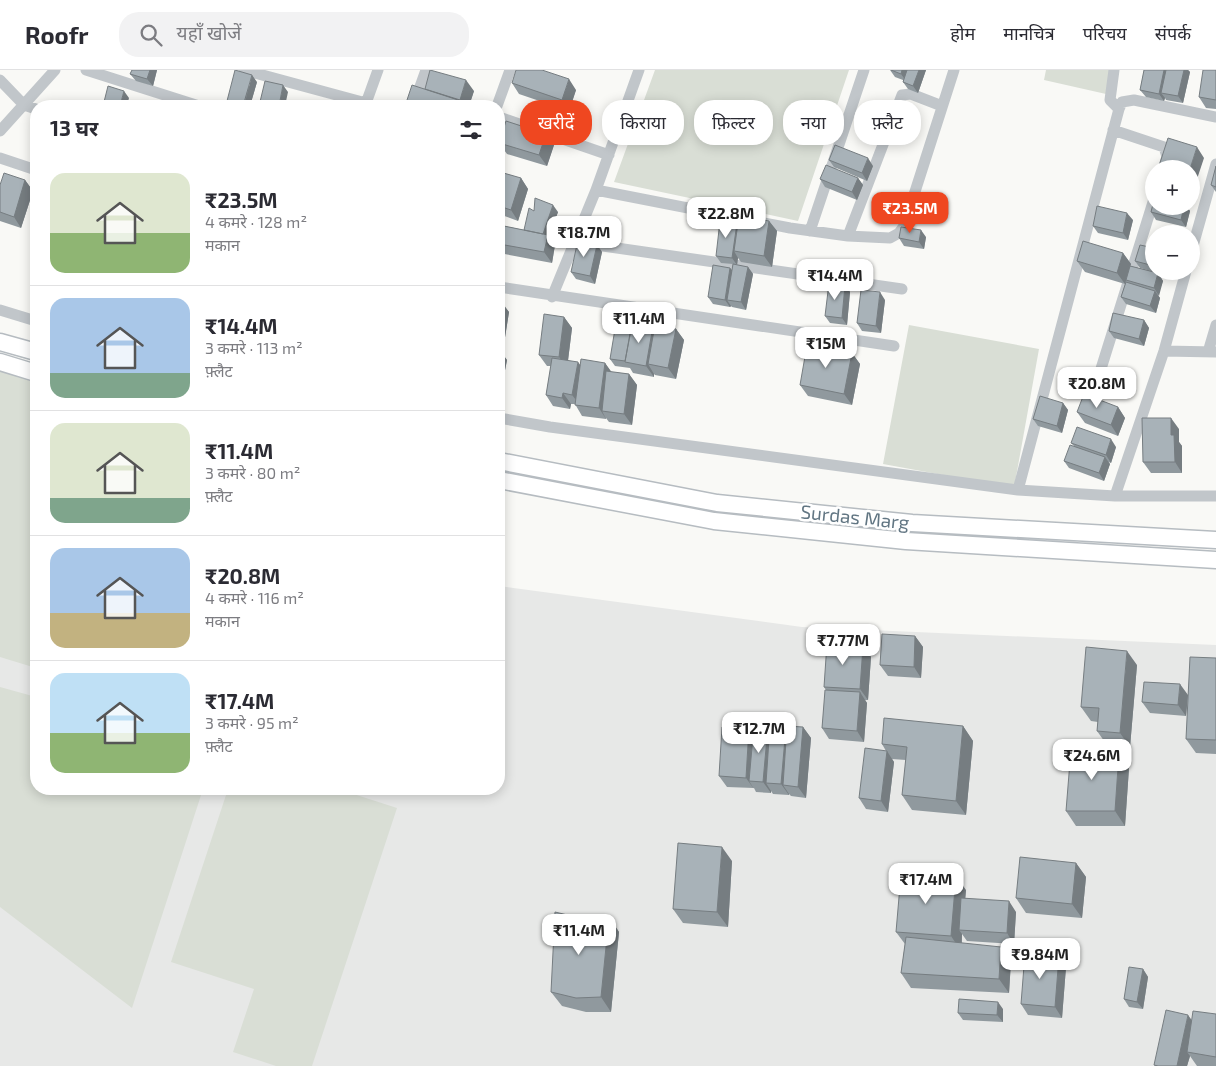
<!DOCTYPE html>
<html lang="hi">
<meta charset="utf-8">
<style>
:root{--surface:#fff;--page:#f2f2f3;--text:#2b2b33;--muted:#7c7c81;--line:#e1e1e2;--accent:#ef4720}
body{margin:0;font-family:"Exo 2","Noto Sans Devanagari",sans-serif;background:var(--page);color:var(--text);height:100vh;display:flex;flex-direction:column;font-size:19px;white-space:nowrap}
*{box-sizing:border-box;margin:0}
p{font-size:16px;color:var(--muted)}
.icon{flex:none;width:28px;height:28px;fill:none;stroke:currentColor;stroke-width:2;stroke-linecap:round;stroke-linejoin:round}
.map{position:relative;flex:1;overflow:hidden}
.side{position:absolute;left:30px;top:30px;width:475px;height:695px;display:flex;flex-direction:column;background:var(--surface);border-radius:20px;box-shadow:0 2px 12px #0003}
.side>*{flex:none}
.top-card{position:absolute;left:520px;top:30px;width:475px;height:45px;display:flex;gap:10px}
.buttons{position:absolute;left:1145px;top:90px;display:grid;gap:10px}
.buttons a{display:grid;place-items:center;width:55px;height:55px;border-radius:50%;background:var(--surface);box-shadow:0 2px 12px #0003;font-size:25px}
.price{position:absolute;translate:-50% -42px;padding:0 11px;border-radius:10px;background:#fff;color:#222;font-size:16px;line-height:32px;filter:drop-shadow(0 1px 2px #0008)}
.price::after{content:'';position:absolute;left:50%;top:30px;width:15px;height:11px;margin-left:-8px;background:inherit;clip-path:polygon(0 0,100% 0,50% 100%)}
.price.active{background:var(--accent);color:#fff}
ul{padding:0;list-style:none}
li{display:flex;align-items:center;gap:15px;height:125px;padding:0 20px}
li+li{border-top:1px solid var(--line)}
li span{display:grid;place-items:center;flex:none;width:140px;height:100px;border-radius:15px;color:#555}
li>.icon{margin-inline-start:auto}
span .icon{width:60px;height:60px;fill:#fffc;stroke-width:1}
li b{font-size:21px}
h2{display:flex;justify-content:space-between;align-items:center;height:60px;padding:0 20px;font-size:21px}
.pill{padding:0 18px;border-radius:20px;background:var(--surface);box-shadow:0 2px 12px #0003;font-size:18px;line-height:45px}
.pill.active{background:var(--accent);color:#fff}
header{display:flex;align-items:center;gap:30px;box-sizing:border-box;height:70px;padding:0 25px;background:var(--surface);border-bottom:1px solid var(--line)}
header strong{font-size:24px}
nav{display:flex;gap:28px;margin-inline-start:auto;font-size:18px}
.search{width:350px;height:45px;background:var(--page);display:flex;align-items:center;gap:12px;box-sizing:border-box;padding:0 18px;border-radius:20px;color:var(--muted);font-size:19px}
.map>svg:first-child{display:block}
</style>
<header>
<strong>Roofr</strong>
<div class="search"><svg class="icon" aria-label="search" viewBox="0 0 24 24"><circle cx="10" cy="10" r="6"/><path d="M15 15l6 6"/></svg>यहाँ खोजें</div>
<nav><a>होम</a><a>मानचित्र</a><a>परिचय</a><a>संपर्क</a></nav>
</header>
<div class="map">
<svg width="1216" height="996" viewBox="0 0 1216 996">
<rect width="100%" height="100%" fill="#f9f9f6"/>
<path fill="#e7e8e7" d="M0 401 36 410V719H499V516L802 557 1216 575V996H0Z"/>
<path fill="#d9ded5" d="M655 0H849L798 151 614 112Z
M1046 0H1112L1106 24 1044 10Z
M909 255 1039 279 1014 418 883 394Z
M0 296 36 309V598L0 587Z
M0 617 36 627V719H203L132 938 0 837Z
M228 719H338L397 738 312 996H276L233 982 254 919 171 892Z"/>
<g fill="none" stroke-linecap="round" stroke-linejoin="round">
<defs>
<path id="secondary" d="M0 272 36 282
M0 292 36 303
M499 391 717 433 912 453 1216 470
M499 410 714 451 906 471 1216 490"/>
</defs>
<use href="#secondary" stroke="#b6bcc1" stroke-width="19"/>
<path stroke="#c1c6ca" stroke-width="11" d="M86 0 199 36
M244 0 366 33
M1114 0 1110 30 1119 39
M0 10 24 35 36 39
M365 36 378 0
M413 36 426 0
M497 36 510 0
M499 47 609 85
M1113 60 1164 77 1167 87 1163 99
M0 61 55 0
M0 88 36 100
M596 120 790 158 848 166 890 168 899 163 904 156 954 0
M810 161 864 0
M848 166 902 25 911 24 942 36
M575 172 902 219
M1191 183 1216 94
M499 217 894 276
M552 227 596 120 639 0
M0 240 36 251
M1164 281 1216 282
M1208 282 1216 255
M1095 318 1154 129
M499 348 550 357 1018 420 1115 426H1216
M1018 420 1119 39 1122 32 1134 30 1216 47
M1115 426 1164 281 1186 201"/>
<use href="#secondary" stroke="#fff" stroke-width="16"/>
</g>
<path fill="#90999e" d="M132 0H157L153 16 136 11 130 4Z
M890 0H926L918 23 908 19 903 12V10L895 7Z
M1144 0H1188L1190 2 1183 33 1166 30 1165 28 1164 31 1146 27 1140 20Z
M1216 0V39L1206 38 1199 27Z
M257 12 250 36H230L227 31Z
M512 13 576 20 569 41 519 24Z
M425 20 474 21 469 36H405Z
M546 64 554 75 547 96 507 84 499 73Z
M829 90 873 96 867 111 834 97Z
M1216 96V122L1211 115Z
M499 107 521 108 528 119 518 151 499 144Z
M858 108 863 115 857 130 825 117 820 109Z
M25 110 33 121 21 158 0 151V115Z
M1154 136H1186L1190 141 1186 157 1156 150 1151 142Z
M534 141 558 142 549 167 555 175 552 193 499 183V155L524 160Z
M1133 150 1128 170 1098 163 1093 156Z
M769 151 777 161 772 197 741 192 738 188 737 195 748 197 753 204 746 240 732 237 731 236 730 237 713 234 708 227 730 198 732 200 733 194 721 193 716 186 738 154Z
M926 167 924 179 904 176 899 168Z
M597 175 602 182 595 214 576 209 571 202Z
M1154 178V201H1174L1172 207 1140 198 1135 191Z
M1123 183 1131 194 1130 196 1158 203 1163 211 1158 225 1160 228 1156 243 1126 234 1121 227 1125 214 1085 202 1077 191Z
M845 215 850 222 847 255 830 253 825 246Z
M885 230 881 263 862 261 857 253Z
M499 231 509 242 503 280H499L507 290 499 331Z
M564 247 572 258 568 291 580 295 605 293 611 302 629 304 637 315 632 355 609 352 606 348V349L582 346 575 334H571L570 339 553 336 546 325 551 296H547L539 285Z
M1144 250 1149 258 1144 276 1114 268 1109 261Z
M632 255 676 259 684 270 676 309 655 305 654 304V307L633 303 630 298 615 296 610 289Z
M852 283 860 294 852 335 808 326 800 315Z
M1063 333 1068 340 1062 363 1038 356 1033 349Z
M1118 337 1125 348 1118 366 1085 353 1077 342Z
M1179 359V372L1182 376V403H1151L1143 392Z
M1071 373 1116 377 1111 393 1108 392 1110 394 1104 411 1069 398 1064 391 1074 376Z
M915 566 923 577 921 608 888 606 880 595Z
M863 576 871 587 868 630H865L867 633 864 672 829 669 822 658 826 620 824 617Z
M1216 588V684L1196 683 1186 669Z
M1137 595 1130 677 1107 675 1097 661 1098 652 1091 651 1081 637Z
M1188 625 1186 646 1150 643 1142 632Z
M768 656 770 659H787L803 657 811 668 806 728 791 726 789 724V725L773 724 771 721V723L756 722 754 718 727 717 719 706 749 658 753 664Z
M963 656 973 671 966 745 912 740 902 725 906 690 892 689 894 692 888 742 866 739 859 728 886 681 882 674Z
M1129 698 1125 756H1076L1066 741Z
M732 791 728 857 683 853 673 839Z
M1076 793 1086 807 1082 848 1026 843 1016 828Z
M966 820 965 828 1016 842 1014 874 967 871 962 864V873L1011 891 1009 923 911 918 901 903 905 874 896 862Z
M609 847 619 862 611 942H586L562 936 551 922Z
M1059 886 1066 897 1062 948 1028 945 1021 934Z
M1143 899 1148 907 1143 939 1129 937 1124 929Z
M1003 939V952L963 950 958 943Z
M1216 944V996H1197L1190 986 1187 996H1155L1154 995 1192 950Z"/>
<path fill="#767d81" d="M150 0H157L153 16 147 9Z
M902 0H910L906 11 901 4Z
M919 0H926L918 23 913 16Z
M1164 0H1171L1161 23 1165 28 1164 31 1159 24Z
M1184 0H1188L1190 2 1183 33 1178 26Z
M252 5 257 12 250 36H244Z
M569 9 576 20 569 41 562 30Z
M466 10 474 21 469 36H465L460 30Z
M283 15 288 22 285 36H279Z
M124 21 129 28 127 36H120Z
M458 30 462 36H457L456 35Z
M546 64 554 75 547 96 539 85Z
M1197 77 1204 88 1191 127V99H1190Z
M868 88 873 96 867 111 862 103Z
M521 108 528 119 518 151 511 140Z
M858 108 863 115 857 130 852 122Z
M25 110 33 121 21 158 14 147Z
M553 135 558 142 549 167 555 175 552 193 544 182 542 166Z
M1184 136H1186L1190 141 1186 157 1181 150Z
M1127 143 1133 150 1128 170 1123 163Z
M769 151 777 161 772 197 764 186Z
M737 153 742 160 734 181 738 188 737 195 732 188Z
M921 160 926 167 924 179 919 172Z
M597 175 602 182 595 214 590 206Z
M1123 183 1131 194 1125 214 1117 203Z
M748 197 753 204 746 240 741 232Z
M730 198 736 205 727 230 731 236 730 237 725 230Z
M1168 201H1174L1172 207Z
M1158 203 1163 211 1159 226 1154 218Z
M845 215 850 222 847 255 842 248Z
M1155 221 1160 228 1156 243 1150 236Z
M880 222 885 230 881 263 876 256Z
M501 231 509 242 503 280 499 275V247Z
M564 247 572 258 567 298 559 287Z
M1144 250 1149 258 1144 276 1139 269Z
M653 256 661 267 648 294 654 304V307L646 296Z
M676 259 684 270 676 309 668 298Z
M499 279 507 290 499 331Z
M852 283 860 294 852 335 844 324Z
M578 292 586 303 580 335 572 325Z
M605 293 613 304 602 341 606 349 599 338Z
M629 304 637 315 632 355 624 344Z
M563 323 571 334 570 339 562 328Z
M1063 333 1068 340 1062 363 1057 356Z
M1118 337 1125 348 1118 366 1111 355Z
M1171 348 1179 359V372L1182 376V403L1175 392 1171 365Z
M1111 369 1116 377 1111 393 1106 385Z
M1105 387 1110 394 1104 411 1099 403Z
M915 566 923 577 921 608 914 597Z
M863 576 871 587 868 630 860 619Z
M1127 581 1137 595 1130 677 1120 663Z
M1180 614 1188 625 1186 646 1178 635Z
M860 622 867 633 864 672 857 661Z
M768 656 776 667 766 713 771 721V723L763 712Z
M963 656 973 671 966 745 956 731Z
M786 657 793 668 783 715 789 724V725L781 714Z
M803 657 811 668 806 728 798 717Z
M749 658 757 669 749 711 754 719 746 708Z
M887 681 894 692 888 742 881 731Z
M1119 683 1129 698 1125 756 1115 741Z
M722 777 732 791 728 857 717 842Z
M1076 793 1086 807 1082 848 1072 834Z
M956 806 966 820 963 860H959L962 864 961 881 951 866Z
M1009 831 1016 842 1014 874 1007 863Z
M609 847 619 862 611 942 601 927Z
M1001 877 1011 891 1009 923 999 909Z
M1059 886 1066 897 1062 948 1055 937Z
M1143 899 1148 907 1143 939 1137 932Z
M998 932 1003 939V952L997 945Z
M1188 945 1196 956 1187 982 1190 986 1187 996H1177Z"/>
<path fill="#a8b2b8" stroke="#767d81" d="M132 0H150L147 9 130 4Z
M235 0 252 5 243 36 227 31Z
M430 0 466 10 460 30 425 19Z
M516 0H542L569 9 562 30 512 13Z
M891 0H902L901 4Z
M907 0H919L913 16 903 12Z
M1144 0H1164L1159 24 1140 20Z
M1166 0H1184L1178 26 1161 23Z
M1203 0H1216V30L1199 27Z
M265 11 283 15 279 36H259Z
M412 15 458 30 456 35 460 36H405Z
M108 16 124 21 120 36H103Z
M506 51 546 64 539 85 499 73Z
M1168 68 1197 77 1190 99H1158Z
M835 75 868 88 862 103 829 90Z
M826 95 858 108 852 122 820 109Z
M1216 96V117L1211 115Z
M500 102 521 108 511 140 499 136V107Z
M4 103 25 110 14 147 0 142V115Z
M535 128 553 135 543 164 524 160 529 138 534 141Z
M1154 130V136H1184L1181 150 1151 142Z
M1097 136 1127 143 1123 163 1093 156Z
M739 146 769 151 764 186 734 181Z
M720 151 737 153 732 188 716 186Z
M499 155 548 165 544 182 499 174Z
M901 157 921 160 919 172 899 168Z
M578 170 597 175 590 206 571 202Z
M1083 171 1123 183 1117 203 1077 191Z
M1140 175 1154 178V196L1135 191Z
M733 194 748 197 741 232 727 230Z
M713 195 730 198 725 230 708 227Z
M1130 196 1158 203 1154 218 1126 210Z
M1126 212 1155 221 1150 236 1121 227Z
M829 213 845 215 842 248 825 246Z
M861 220 880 222 876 256 857 253Z
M499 231H501L499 247Z
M1113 243 1144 250 1139 269 1109 261Z
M544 244 564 247 559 287 539 285Z
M632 252 653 256 646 296 625 292Z
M616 253 632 255 625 291 610 289Z
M655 255 676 259 668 298 648 294Z
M807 275 852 283 844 324 800 315Z
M552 288 578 292 572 325 563 323 562 328 546 325Z
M581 289 605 293 599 338 575 335Z
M606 301 629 304 624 344 602 341Z
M1084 324 1118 337 1111 355 1077 342Z
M1040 326 1063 333 1057 356 1033 349Z
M1142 348H1171V365H1174L1175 392H1143Z
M1077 357 1111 369 1106 385 1071 373Z
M1070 375 1105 387 1099 403 1064 391Z
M882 564 915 566 914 597 880 595Z
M827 573 863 576 860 619 824 617Z
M1086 577 1127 581 1120 663 1097 661 1099 638 1081 637Z
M1190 587 1216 588V670L1186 669Z
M1144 612 1180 614 1178 635 1142 632Z
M825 620 860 622 857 661 822 658Z
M884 648 963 656 956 731 902 725 907 677 882 674Z
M754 655 768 656 763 712 749 711Z
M770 655 786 657 781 714 766 713Z
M787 656 803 657 798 717 783 715Z
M722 657 749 658 746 708 719 706Z
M865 678 887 681 881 731 859 728Z
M1071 679 1119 683 1115 741H1066Z
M678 773 722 777 717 842 673 839Z
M1020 787 1076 793 1072 834 1016 828Z
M901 804 956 806 951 866 896 862Z
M961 828 1009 831 1007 863 959 860Z
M555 842 584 849 609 847 601 927 576 928 551 922Z
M906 867 1001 877 999 909 901 903Z
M1025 883 1059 886 1055 937 1021 934Z
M1129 897 1143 899 1137 932 1124 929Z
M959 929 998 932 997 945 958 943Z
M1166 940 1188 945 1177 996H1158L1154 995Z
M1193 941 1216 944V987L1187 982Z"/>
<g text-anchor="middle" stroke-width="5" stroke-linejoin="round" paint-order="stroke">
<g font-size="19" fill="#627683" stroke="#fff">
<text transform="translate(855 447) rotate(6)" y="7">Surdas Marg</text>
</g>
</g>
</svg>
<div class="buttons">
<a>+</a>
<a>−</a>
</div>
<b class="price active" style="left:910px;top:164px">₹23.5M</b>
<b class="price" style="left:726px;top:169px">₹22.8M</b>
<b class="price" style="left:584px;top:188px">₹18.7M</b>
<b class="price" style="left:835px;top:231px">₹14.4M</b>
<b class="price" style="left:639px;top:274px">₹11.4M</b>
<b class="price" style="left:826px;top:299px">₹15M</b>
<b class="price" style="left:1097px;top:339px">₹20.8M</b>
<b class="price" style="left:843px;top:596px">₹7.77M</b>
<b class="price" style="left:759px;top:684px">₹12.7M</b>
<b class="price" style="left:1092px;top:711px">₹24.6M</b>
<b class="price" style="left:926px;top:835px">₹17.4M</b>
<b class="price" style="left:579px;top:886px">₹11.4M</b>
<b class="price" style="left:1040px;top:910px">₹9.84M</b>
<div class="top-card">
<a class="pill active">खरीदें</a>
<a class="pill">किराया</a>
<a class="pill">फ़िल्टर</a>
<a class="pill">नया</a>
<a class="pill">फ़्लैट</a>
</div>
<section class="side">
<h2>13 घर<svg class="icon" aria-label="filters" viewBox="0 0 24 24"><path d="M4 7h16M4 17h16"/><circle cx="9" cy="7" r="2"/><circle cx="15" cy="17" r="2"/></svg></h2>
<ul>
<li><span style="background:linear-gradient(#dfe7d0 60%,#8fb573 0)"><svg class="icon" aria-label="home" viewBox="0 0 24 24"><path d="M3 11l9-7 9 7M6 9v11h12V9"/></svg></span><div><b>₹23.5M</b><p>4 कमरे · 128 m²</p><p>मकान</p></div></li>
<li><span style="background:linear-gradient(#a9c7e8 75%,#7fa58c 0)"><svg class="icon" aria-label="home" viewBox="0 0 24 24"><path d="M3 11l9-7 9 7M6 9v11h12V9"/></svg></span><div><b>₹14.4M</b><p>3 कमरे · 113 m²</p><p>फ़्लैट</p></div></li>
<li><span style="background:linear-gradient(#dfe7d0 75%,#7fa58c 0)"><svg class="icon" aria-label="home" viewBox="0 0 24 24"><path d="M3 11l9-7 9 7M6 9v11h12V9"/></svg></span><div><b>₹11.4M</b><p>3 कमरे · 80 m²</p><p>फ़्लैट</p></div></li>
<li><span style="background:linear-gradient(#a9c7e8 65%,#c2b280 0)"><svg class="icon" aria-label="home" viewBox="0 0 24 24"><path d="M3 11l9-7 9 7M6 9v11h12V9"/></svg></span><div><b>₹20.8M</b><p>4 कमरे · 116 m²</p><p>मकान</p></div></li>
<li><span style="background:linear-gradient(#bfe0f5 60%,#8fb573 0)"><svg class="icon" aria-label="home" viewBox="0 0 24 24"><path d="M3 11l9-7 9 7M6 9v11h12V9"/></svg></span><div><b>₹17.4M</b><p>3 कमरे · 95 m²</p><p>फ़्लैट</p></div></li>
</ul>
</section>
</div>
